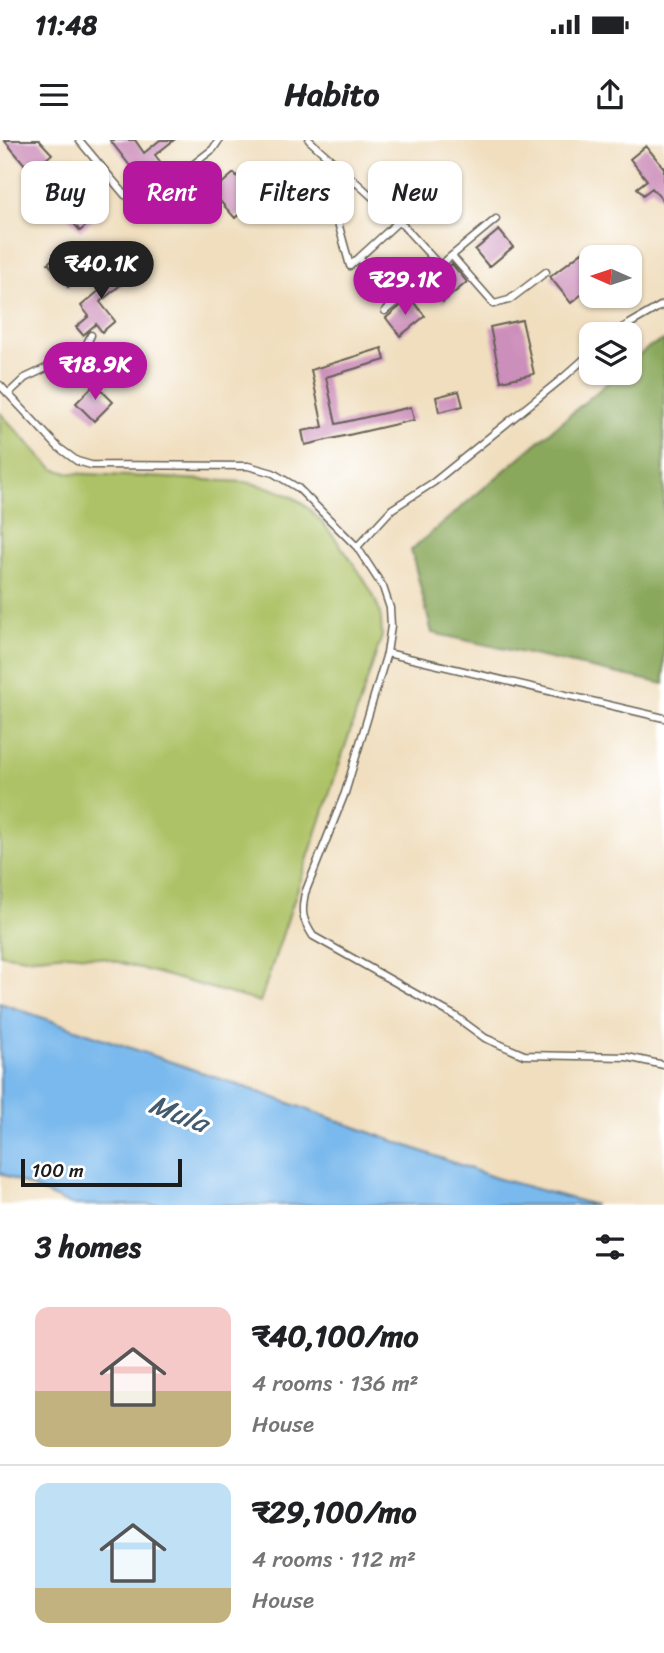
<!DOCTYPE html>
<meta charset="utf-8">
<style>
:root{--surface:#fff;--page:#f6f6f6;--text:#202124;--muted:#757577;--line:#e0e0e0;--accent:#b5179e}
body{margin:0;font-family:Sriracha,sans-serif;background:var(--page);color:var(--text);height:100vh;display:flex;flex-direction:column;font-size:26px;white-space:nowrap}
*{box-sizing:border-box;margin:0}
p{font-size:23px;color:var(--muted)}
.icon{flex:none;width:38px;height:38px;fill:none;stroke:currentColor;stroke-width:2;stroke-linecap:round;stroke-linejoin:round}
.map{position:relative;height:1065px;overflow:hidden}
.details{display:flex;flex-direction:column;background:var(--surface);flex:1}
.details>*{flex:none}
.banner{position:absolute;left:21px;top:21px;width:623px;height:63px;display:flex;gap:14px}
.needle{width:46px;rotate:273deg}
.fabs{position:absolute;left:579px;top:105px;display:grid;gap:14px}
.fabs a{display:grid;place-items:center;width:63px;height:63px;border-radius:14px;background:var(--surface);box-shadow:0 2px 5px #0004;font-size:35px}
.scale{position:absolute;left:21px;bottom:18px;width:161px;box-sizing:border-box;padding-left:7px;border:4px solid #1c1c1c;border-top:0;font-size:19px;line-height:24px;white-space:nowrap;color:#1c1c1c;-webkit-text-stroke:5px #fff;paint-order:stroke}
.price{position:absolute;translate:-50% -60px;padding:0 16px;border-radius:24px;background:var(--accent);color:#fff;font-size:23px;line-height:46px;filter:drop-shadow(0 2px 4px #0008)}
.price::after{content:'';position:absolute;left:50%;top:42px;width:21px;height:16px;margin-left:-10px;background:inherit;clip-path:polygon(0 0,100% 0,50% 100%)}
.price.on{background:#222;color:#fff}
ul{padding:0;list-style:none}
li{display:flex;align-items:center;gap:21px;height:175px;padding:0 35px}
li+li{border-top:2px solid var(--line)}
li span{display:grid;place-items:center;flex:none;width:196px;height:140px;border-radius:14px;color:#555}
li>.icon{margin-inline-start:auto}
span .icon{width:84px;height:84px;fill:#fffc;stroke-width:1}
li b{font-size:30px}
h2{display:flex;justify-content:space-between;align-items:center;height:84px;padding:0 35px;font-size:30px}
.chip{padding:0 24px;border-radius:14px;background:var(--surface);box-shadow:0 2px 5px #0004;font-size:24px;line-height:63px}
.chip.on{background:var(--accent);color:#fff}
.status{display:flex;justify-content:space-between;align-items:center;height:49px;padding:0 35px;background:var(--surface);direction:ltr}
.status svg{height:19px;fill:currentColor}
header{display:flex;justify-content:space-between;align-items:center;height:91px;padding:0 35px;background:var(--surface);font-size:32px;font-weight:800}
.map>svg:first-child{display:block}
</style>
<div class="status"><b>11:48</b><svg viewBox="0 0 49 12"><path d="M0 12V9h3v3zM5 12V6h3v6zM10 12V3h3v9zM15 12V0h3v12zM26 1h20v11H26zM47 4h2v5h-2z"/></svg></div>
<header><svg class="icon" aria-label="menu" viewBox="0 0 24 24"><path d="M4 6h16M4 12h16M4 18h16"/></svg>Habito<svg class="icon" aria-label="share" viewBox="0 0 24 24"><path d="M12 15V3M7 8l5-5 5 5M5 13v7h14v-7"/></svg></header>
<div class="map">
<svg width="664" height="1065" viewBox="0 0 664 1065">
<rect width="100%" height="100%" fill="#fff"/>
<filter id="ink" filterUnits="userSpaceOnUse"><feTurbulence type="fractalNoise" baseFrequency=".0143" numOctaves="2"/><feDisplacementMap in="SourceGraphic" scale="14" xChannelSelector="R" yChannelSelector="G"/><feConvolveMatrix kernelMatrix="1 2 1 2 8 2 1 2 1" color-interpolation-filters="sRGB"/></filter>
<filter id="wash" filterUnits="userSpaceOnUse"><feTurbulence type="fractalNoise" baseFrequency=".00686" numOctaves="4" result="noise"/><feDisplacementMap in="SourceGraphic" scale="28" xChannelSelector="R" yChannelSelector="G"/><feGaussianBlur stdDeviation="1.57" result="paint"/><feColorMatrix in="noise" values="0 0 0 0 0 0 0 0 0 0 0 0 0 0 0 0 0 1.4 0 .05"/><feComposite in="paint" operator="in"/></filter>
<g filter="url(#wash)">
<rect width="100%" height="100%" fill="#f0debe"/>
<path fill="#adc266" stroke="#646f41" stroke-width="2" d="M0 273 44 320 54 329 68 333 245 342C265 346 285 351 302 363 324 380 375 447 380 474 382 481 381 489 382 496L260 862 104 818 69 814 25 818 0 814Z"/>
<path fill="#8aa85b" stroke="#53623c" stroke-width="2" d="M664 200V544L432 493 411 410 619 233H630V223L650 206Z"/>
<path fill="#7ab9ed" stroke="#4b6a84" stroke-width="2" d="M0 863 256 951 496 1038 595 1065H71L0 1033Z"/>
<g id="blocks">
<path fill="#cc8eba" d="M4 0H39L52 14 31 32Z
M110 0H135L144 13 160 0H174L155 15 162 24 141 40Z
M646 6 664 28V62L652 48 643 55 637 48 647 40 630 19Z
M63 30 74 42 76 40 93 59 90 61 101 73 80 91 66 74 70 71 58 57 54 60 43 47Z
M234 33 257 58 235 78 212 52Z
M401 40 430 68 417 81 389 52Z
M499 90 513 107 489 127 475 110Z
M60 112 80 136 68 147 48 123Z
M582 112 592 124V146L571 163 550 137Z
M108 122 124 142 100 162 115 181 102 192 96 184 83 195 76 187 89 176 81 166 106 145 95 133Z
M452 124 467 142 443 162 428 143Z
M410 158 425 176 400 196 386 178Z
M522 180 534 234 501 241 490 187Z
M382 208 385 220 326 237 336 284 411 267 414 280 305 305 302 291 323 287 311 230Z
M95 244 113 262 94 281 76 263Z
M459 251 463 266 439 272 436 257Z"/>
</g>
</g>
<g filter="url(#ink)">
<use href="#blocks" fill-opacity="0" stroke="#666055" stroke-width="2"/>
<g fill="none" stroke-linecap="round" stroke-linejoin="round">
<defs>
<path id="service" d="M79 0 125 55C135 60 141 62 151 57L213 9 219 0
M309 0 399 81 440 126
M354 40 339 62 337 79 350 126 399 81
M452 116 494 164 509 160 546 132
M359 118 399 159
M385 171 496 79
M612 194 664 164
M0 245 58 307 77 321 91 325 248 326 273 333 298 348 357 407 383 447 390 468 391 486 387 513 345 653 305 753C301 772 302 779 313 796L455 876 485 898 524 915 627 917 664 925
M8 254 25 238 57 223 82 214 91 195
M357 407 392 369 434 342 564 237 592 212
M387 513 664 578"/>
</defs>
<use href="#service" stroke="#666055" stroke-width="9"/>
<use href="#service" stroke="#fff" stroke-width="6"/>
</g>
</g>
<g text-anchor="middle" stroke-width="6" stroke-linejoin="round" paint-order="stroke">
<g font-size="28" font-style="italic" fill="#425b70" stroke="#fff">
<text transform="translate(179 973) rotate(21)" y="10">Mula</text>
</g>
</g>
</svg>
<div class="fabs">
<a><svg class="needle" viewBox="-14 -14 28 28"><path d="M0-13l5 13h-10z" fill="#e53935"/><path d="M0 13l5-13h-10z" fill="#757577"/></svg></a>
<a><svg class="icon" aria-label="layers" viewBox="0 0 24 24"><path d="M12 4l9 5-9 5-9-5zM3 14l9 5 9-5"/></svg></a>
</div>
<div class="scale">100 m</div>
<b class="price on" style="left:101px;top:161px">₹40.1K</b>
<b class="price" style="left:405px;top:177px">₹29.1K</b>
<b class="price" style="left:95px;top:262px">₹18.9K</b>
<div class="banner">
<a class="chip">Buy</a>
<a class="chip on">Rent</a>
<a class="chip">Filters</a>
<a class="chip">New</a>
</div>
</div>
<section class="details">
<h2>3 homes<svg class="icon" aria-label="filters" viewBox="0 0 24 24"><path d="M4 7h16M4 17h16"/><circle cx="9" cy="7" r="2"/><circle cx="15" cy="17" r="2"/></svg></h2>
<ul>
<li><span style="background:linear-gradient(#f6c9c9 60%,#c2b280 0)"><svg class="icon" aria-label="home" viewBox="0 0 24 24"><path d="M3 11l9-7 9 7M6 9v11h12V9"/></svg></span><div><b>₹40,100/mo</b><p>4 rooms · 136 m²</p><p>House</p></div></li>
<li><span style="background:linear-gradient(#bfe0f5 75%,#c2b280 0)"><svg class="icon" aria-label="home" viewBox="0 0 24 24"><path d="M3 11l9-7 9 7M6 9v11h12V9"/></svg></span><div><b>₹29,100/mo</b><p>4 rooms · 112 m²</p><p>House</p></div></li>
</ul>
</section>
